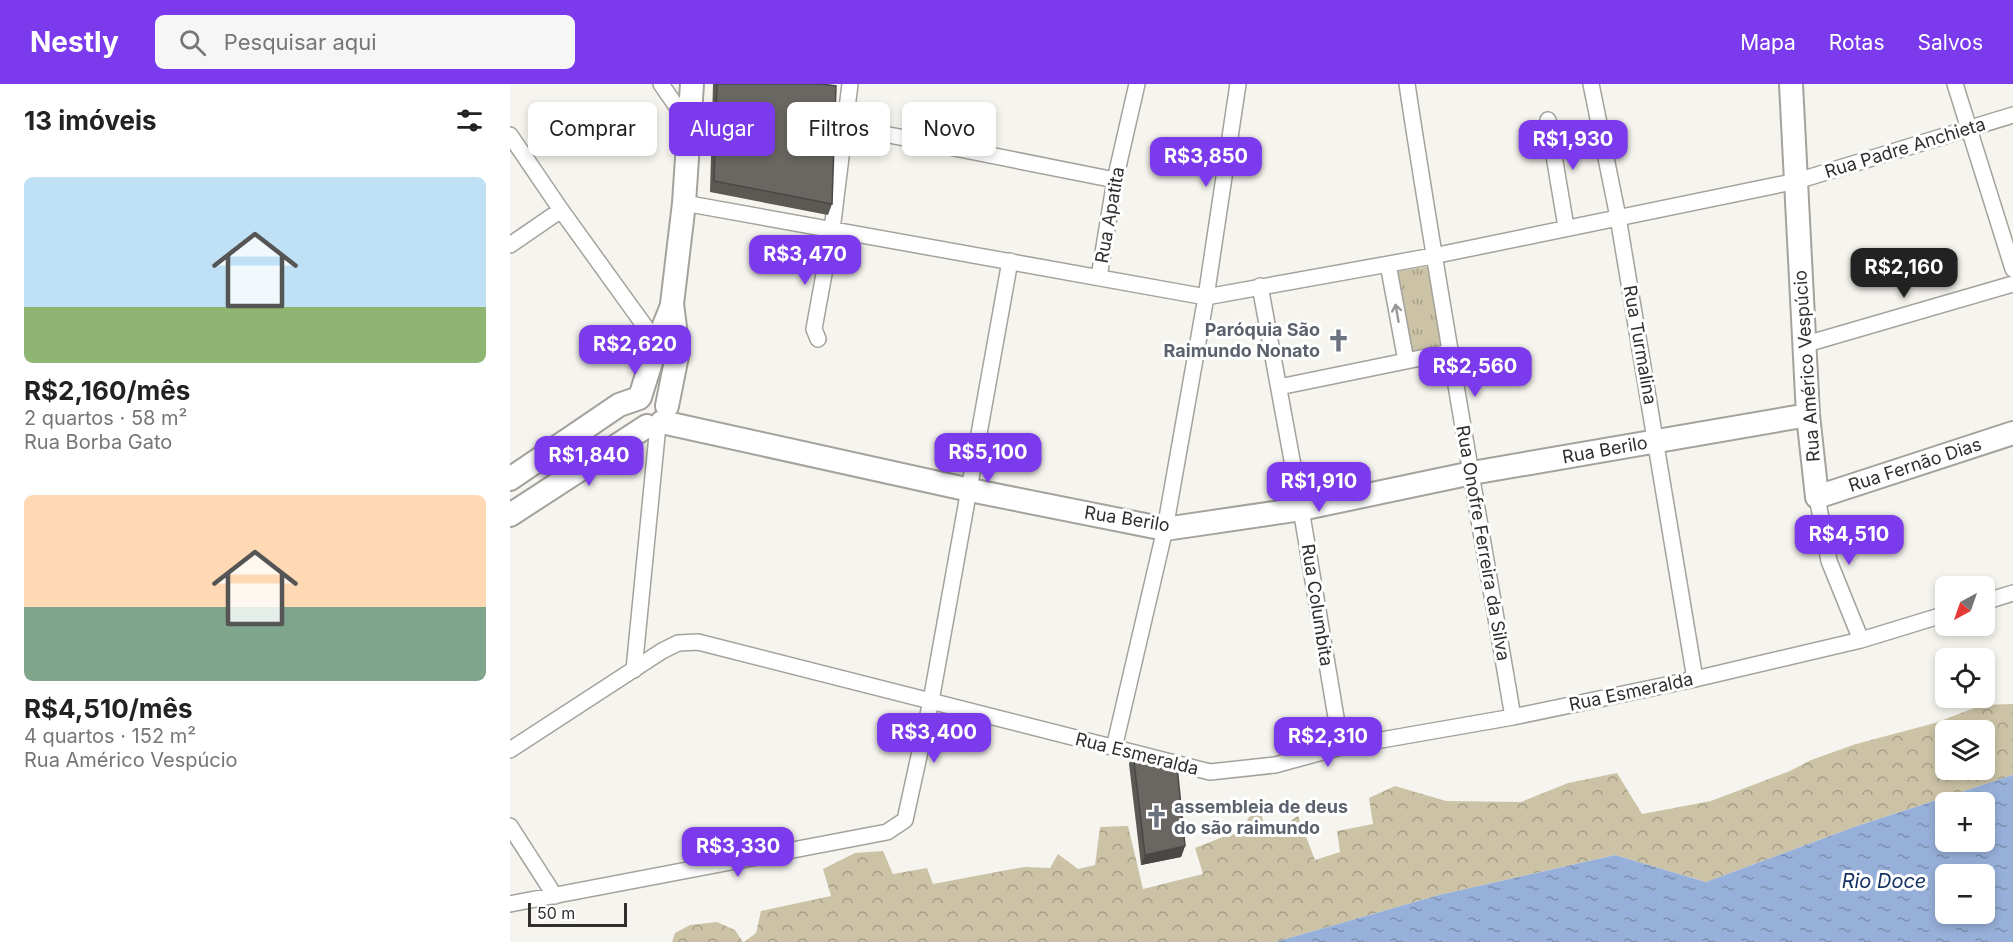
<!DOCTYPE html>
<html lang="pt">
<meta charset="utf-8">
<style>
:root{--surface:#fff;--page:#f6f6f6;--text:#222;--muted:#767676;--accent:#7c3aed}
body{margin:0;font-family:Inter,sans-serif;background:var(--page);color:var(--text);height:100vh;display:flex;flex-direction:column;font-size:22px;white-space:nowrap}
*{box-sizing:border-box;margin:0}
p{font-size:20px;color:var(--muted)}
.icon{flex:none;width:33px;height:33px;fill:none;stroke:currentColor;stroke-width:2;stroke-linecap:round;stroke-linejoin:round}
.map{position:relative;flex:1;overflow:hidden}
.side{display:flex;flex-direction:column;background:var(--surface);width:510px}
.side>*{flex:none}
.banner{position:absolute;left:18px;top:18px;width:570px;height:54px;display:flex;gap:12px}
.needle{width:39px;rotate:220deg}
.controls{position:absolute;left:1425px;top:492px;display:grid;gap:12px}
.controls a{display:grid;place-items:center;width:60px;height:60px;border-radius:9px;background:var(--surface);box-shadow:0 3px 9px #0003;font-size:30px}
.scale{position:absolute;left:18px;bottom:15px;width:99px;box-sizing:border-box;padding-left:6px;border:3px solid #302f2d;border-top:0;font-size:16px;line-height:21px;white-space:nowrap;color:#302f2d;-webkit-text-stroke:4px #fff;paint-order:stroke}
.price{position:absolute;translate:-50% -51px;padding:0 14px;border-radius:12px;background:var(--accent);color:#fff;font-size:20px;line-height:39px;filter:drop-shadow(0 2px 3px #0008)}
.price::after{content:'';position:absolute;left:50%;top:36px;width:18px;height:14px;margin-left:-9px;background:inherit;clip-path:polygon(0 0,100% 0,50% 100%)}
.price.current{background:#222;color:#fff}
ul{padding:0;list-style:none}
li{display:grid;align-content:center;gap:12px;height:318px;padding:0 24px}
li span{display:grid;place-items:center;height:186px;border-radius:9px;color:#555}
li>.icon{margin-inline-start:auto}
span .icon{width:108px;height:108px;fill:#fffc;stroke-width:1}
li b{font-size:26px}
h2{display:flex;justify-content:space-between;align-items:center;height:72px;padding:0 24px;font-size:26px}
.tag{padding:0 21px;border-radius:9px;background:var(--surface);box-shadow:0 3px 9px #0003;font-size:21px;line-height:54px}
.tag.current{background:var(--accent);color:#fff}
header{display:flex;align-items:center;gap:36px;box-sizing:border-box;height:84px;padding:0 30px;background:var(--accent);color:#fff}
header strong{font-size:28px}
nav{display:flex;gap:33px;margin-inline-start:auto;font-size:21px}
.search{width:420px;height:54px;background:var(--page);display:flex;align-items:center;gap:15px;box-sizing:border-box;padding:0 21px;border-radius:9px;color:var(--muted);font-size:22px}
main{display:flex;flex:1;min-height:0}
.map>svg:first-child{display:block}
</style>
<header>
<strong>Nestly</strong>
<div class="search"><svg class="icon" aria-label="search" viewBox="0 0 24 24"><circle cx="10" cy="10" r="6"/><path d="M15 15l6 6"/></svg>Pesquisar aqui</div>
<nav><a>Mapa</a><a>Rotas</a><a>Salvos</a></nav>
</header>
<main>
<section class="side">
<h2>13 imóveis<svg class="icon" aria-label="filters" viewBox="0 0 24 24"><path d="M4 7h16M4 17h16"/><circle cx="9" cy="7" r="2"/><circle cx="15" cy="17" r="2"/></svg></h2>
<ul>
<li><span style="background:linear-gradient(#bfe0f5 70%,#8fb573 0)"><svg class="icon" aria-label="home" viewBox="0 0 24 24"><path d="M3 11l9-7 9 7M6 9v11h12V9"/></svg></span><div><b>R$2,160/mês</b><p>2 quartos · 58 m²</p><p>Rua Borba Gato</p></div></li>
<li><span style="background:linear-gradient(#ffd9b3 60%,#7fa58c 0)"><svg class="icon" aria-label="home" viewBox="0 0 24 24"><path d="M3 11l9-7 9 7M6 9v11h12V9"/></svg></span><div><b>R$4,510/mês</b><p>4 quartos · 152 m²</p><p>Rua Américo Vespúcio</p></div></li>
</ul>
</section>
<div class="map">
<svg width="1503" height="858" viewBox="0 0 1503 858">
<defs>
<pattern id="forest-crowns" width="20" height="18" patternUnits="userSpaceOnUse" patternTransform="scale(1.5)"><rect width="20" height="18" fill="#ccc3a6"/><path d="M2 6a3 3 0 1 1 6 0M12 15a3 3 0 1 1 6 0" fill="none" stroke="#a69f88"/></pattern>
<pattern id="park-tufts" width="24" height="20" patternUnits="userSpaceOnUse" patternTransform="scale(1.5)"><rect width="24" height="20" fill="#ccc3a6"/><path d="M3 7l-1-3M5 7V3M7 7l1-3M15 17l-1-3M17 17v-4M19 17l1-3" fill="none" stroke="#a69f88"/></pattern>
<pattern id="water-ripples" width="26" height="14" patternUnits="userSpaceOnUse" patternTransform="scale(1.5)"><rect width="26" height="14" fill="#97b0d9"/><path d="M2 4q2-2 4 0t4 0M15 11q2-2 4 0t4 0" fill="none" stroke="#7c90b0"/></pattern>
</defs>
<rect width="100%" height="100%" fill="#f6f4ee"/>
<path fill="url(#forest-crowns)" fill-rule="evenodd" d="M1503 620V691L1344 743 1196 798 1105 771 929 811 765 858H234L246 849 251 827 321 812 313 785 345 769 373 767 383 790 417 784 423 800 514 783 540 784 548 770 568 785 585 781 590 743 618 742 633 805 693 790 685 764 718 751 731 749 739 733 751 727 754 743 770 744 788 732 805 776 830 768 827 747 863 740 859 714 885 702 936 717 1011 718 1058 699 1107 689 1132 730 1201 717 1280 687 1301 676 1346 660 1425 639 1472 621ZM1436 646H1474V686H1436Z
M207 838 225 846 233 858H162L165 849 180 841Z"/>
<path fill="url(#park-tufts)" d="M921 182 937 267 897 275 883 188Z"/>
<path fill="url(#water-ripples)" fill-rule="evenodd" d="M1503 691V858H765L929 811 1105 771 1196 798 1344 743ZM1436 718H1474V758H1436ZM1436 790H1474V830H1436Z"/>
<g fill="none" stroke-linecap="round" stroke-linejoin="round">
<defs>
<path id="street" d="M151 0 180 42
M897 0C929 212 967 422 1003 633
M1081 0 1108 133 1185 595
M1445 0 1503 185
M1038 36 1056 143
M334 42 605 96
M0 51 51 126 147 259
M174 119 696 213 923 172 1287 97 1503 31
M0 161 51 126
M878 180 896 277
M589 193 605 96 627 0
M750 202 791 425 831 663
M308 255 304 245 322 146 340 0
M1293 261 1503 200
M769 303 940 268
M1307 413 1319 477 1351 556
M1474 518 1503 509
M124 586 148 341
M604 664 655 445 696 213 728 0
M0 666 152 567 168 559 188 558 700 688 765 681 831 663 1003 633 1185 595 1351 556 1436 530
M0 742 45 812
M0 820 377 748 395 736 421 617 500 177"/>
<path id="secondary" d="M1281 0 1298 331 1307 413 1503 349
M130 313 147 259 161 224
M157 322 168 267 162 220 174 119 182 0
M152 338 460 406 655 445 791 425 962 389 1298 331
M0 395 109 321 129 314
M0 431 137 342"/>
</defs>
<use href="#street" stroke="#a4a29c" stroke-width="18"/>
<use href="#secondary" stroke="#a4a29c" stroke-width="26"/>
<use href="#street" stroke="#fff" stroke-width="15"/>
<use href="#secondary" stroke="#fff" stroke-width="22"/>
</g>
<path fill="#5b5954" d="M203 0H312L322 120 318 131 200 108Z
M623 669 675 762 671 773 631 781 619 680Z"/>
<path fill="#4a4845" d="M675 762 671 773 631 781 635 771Z"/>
<path fill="#6a6762" stroke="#4a4845" stroke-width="1.5" d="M207 0H312L326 2 322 120 204 97Z
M623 669 667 682 675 762 635 771Z"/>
<defs><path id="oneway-shaft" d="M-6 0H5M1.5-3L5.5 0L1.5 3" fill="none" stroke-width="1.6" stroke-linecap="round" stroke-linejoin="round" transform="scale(1.5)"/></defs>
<use stroke="#989796" href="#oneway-shaft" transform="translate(887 229) rotate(-100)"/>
<defs>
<symbol id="church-bare" viewBox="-9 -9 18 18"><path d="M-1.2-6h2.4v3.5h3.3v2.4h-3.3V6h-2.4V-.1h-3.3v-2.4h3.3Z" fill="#6b7280" stroke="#fff" stroke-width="2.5" paint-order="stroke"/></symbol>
</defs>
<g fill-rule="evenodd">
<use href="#church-bare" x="812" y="240" width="33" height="33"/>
<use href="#church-bare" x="630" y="716" width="33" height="33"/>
</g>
<g text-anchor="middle" stroke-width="6" stroke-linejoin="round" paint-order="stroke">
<g font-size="18" fill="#302f2d" stroke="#fff">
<text transform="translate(1395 64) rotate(-17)" y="6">Rua Padre Anchieta</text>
<text transform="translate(600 131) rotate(-80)" y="6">Rua Apatita</text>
<text transform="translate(1130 261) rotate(80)" y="6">Rua Turmalina</text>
<text transform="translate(1297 282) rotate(-94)" y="6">Rua Américo Vespúcio</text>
<text transform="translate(1095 366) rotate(-10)" y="6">Rua Berilo</text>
<text transform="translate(1405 381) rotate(-18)" y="6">Rua Fernão Dias</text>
<text transform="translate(617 435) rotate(9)" y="6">Rua Berilo</text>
<text transform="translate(973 459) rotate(80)" y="6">Rua Onofre Ferreira da Silva</text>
<text transform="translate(807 521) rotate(81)" y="6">Rua Columbita</text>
<text transform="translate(1121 608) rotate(-12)" y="6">Rua Esmeralda</text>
<text transform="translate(627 670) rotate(14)" y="6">Rua Esmeralda</text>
</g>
<g font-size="18" font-weight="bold" fill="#5b616d" stroke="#fff" text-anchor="end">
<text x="810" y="252">Paróquia São<tspan x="810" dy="21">Raimundo Nonato</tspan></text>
<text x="664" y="729" text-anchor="start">assembleia de deus<tspan x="664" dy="21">do são raimundo</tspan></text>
</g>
<g font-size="20" font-style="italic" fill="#153264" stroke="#fff">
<text x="1374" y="804">Rio Doce</text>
</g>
</g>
</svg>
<div class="controls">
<a><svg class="needle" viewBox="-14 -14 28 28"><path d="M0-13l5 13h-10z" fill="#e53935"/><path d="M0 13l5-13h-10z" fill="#767676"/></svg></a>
<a><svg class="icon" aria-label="locate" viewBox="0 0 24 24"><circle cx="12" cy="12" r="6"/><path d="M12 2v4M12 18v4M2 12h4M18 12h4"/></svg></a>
<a><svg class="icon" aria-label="layers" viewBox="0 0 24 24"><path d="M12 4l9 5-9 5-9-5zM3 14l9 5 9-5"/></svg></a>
<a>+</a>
<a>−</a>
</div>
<div class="scale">50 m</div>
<b class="price" style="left:1063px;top:87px">R$1,930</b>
<b class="price" style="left:696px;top:104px">R$3,850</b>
<b class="price" style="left:295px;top:202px">R$3,470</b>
<b class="price current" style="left:1394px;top:215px">R$2,160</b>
<b class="price" style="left:125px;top:292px">R$2,620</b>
<b class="price" style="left:965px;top:314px">R$2,560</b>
<b class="price" style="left:478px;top:400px">R$5,100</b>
<b class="price" style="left:79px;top:403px">R$1,840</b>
<b class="price" style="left:809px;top:429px">R$1,910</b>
<b class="price" style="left:1339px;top:482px">R$4,510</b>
<b class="price" style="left:424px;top:680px">R$3,400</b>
<b class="price" style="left:818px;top:684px">R$2,310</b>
<b class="price" style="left:228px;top:794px">R$3,330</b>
<div class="banner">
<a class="tag">Comprar</a>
<a class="tag current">Alugar</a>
<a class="tag">Filtros</a>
<a class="tag">Novo</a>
</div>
</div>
</main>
